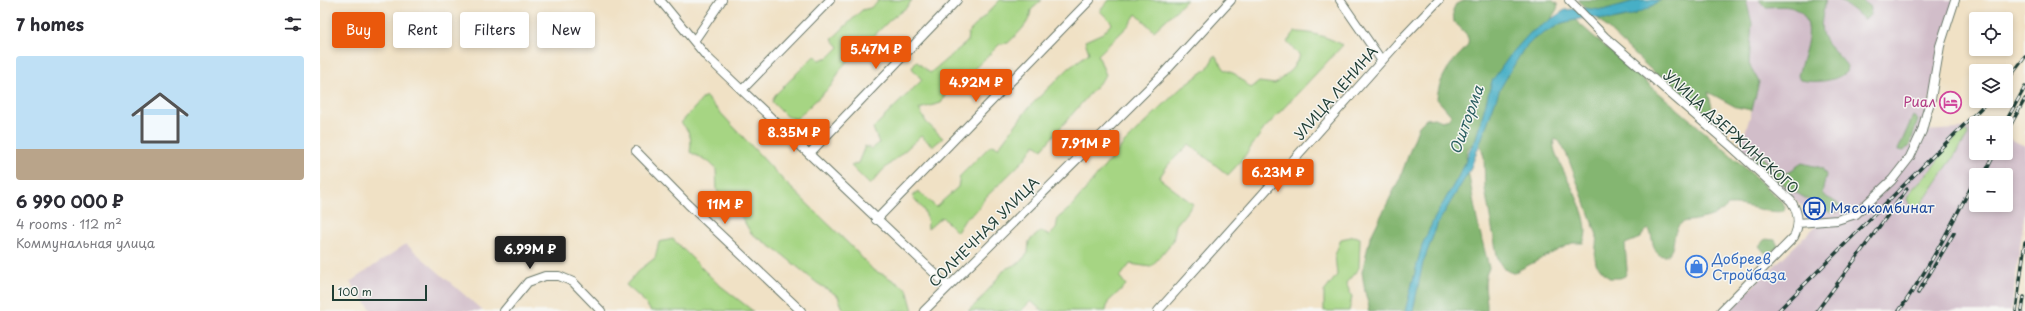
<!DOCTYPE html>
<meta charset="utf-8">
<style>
:root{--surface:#fff;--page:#f2f2f3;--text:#2b2b33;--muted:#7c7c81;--line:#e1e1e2;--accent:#ea580c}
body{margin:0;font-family:"Playpen Sans",sans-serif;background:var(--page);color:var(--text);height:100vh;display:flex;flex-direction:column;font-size:15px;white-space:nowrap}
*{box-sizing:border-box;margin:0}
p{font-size:13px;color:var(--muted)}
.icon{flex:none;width:22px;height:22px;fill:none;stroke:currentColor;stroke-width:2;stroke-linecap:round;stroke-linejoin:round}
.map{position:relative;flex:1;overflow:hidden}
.side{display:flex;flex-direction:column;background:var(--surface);width:320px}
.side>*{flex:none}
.top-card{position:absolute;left:12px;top:12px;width:380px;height:36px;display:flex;gap:8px}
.fabs{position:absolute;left:1649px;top:12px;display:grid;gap:8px}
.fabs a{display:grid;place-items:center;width:44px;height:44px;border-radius:4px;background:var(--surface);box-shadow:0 2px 6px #0003;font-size:20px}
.scale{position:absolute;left:12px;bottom:10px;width:95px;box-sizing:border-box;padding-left:4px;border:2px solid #1f3d34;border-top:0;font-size:11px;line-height:14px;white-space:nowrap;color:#1f3d34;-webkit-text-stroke:3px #f6f6f2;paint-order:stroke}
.price{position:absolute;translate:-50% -34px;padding:0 9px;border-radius:4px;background:var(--accent);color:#fff;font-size:13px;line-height:26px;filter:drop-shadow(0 1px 2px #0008)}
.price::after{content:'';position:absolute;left:50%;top:24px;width:12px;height:9px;margin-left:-6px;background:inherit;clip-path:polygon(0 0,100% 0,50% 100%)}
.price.selected{background:#222;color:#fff}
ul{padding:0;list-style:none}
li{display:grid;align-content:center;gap:8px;height:212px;padding:0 16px}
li+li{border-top:1px solid var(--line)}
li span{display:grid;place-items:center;height:124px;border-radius:4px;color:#555}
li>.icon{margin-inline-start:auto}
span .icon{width:72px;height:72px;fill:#fffc;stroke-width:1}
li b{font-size:17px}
h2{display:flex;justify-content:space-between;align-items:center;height:48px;padding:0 16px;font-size:17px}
.pill{padding:0 14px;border-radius:4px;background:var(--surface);box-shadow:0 2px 6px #0003;font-size:14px;line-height:36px}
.pill.selected{background:var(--accent);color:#fff}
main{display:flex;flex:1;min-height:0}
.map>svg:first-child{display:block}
</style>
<main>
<section class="side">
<h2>7 homes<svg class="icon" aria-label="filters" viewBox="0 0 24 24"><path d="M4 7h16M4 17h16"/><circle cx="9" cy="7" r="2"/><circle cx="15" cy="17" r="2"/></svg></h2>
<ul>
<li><span style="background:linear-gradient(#bfe0f5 75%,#b9a48a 0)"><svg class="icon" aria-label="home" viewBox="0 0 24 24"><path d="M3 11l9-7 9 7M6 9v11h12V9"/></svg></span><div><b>6 990 000 ₽</b><p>4 rooms · 112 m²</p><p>Коммунальная улица</p></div></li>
</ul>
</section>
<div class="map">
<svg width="1705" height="311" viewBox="0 0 1705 311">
<rect width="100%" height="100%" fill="#f6f6f2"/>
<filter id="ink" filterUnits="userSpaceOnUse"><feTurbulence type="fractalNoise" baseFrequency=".025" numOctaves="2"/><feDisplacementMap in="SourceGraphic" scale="8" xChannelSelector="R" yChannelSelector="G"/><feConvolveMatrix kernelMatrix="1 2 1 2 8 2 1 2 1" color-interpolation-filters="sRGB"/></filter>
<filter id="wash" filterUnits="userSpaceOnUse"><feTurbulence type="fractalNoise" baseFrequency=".012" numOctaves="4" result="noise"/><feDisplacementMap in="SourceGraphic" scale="16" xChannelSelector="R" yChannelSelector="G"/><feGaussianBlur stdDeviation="0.9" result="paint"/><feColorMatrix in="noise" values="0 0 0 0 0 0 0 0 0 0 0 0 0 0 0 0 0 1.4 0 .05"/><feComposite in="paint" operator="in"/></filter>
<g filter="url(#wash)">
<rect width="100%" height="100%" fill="#f0e1c5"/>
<path fill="#d1bdc9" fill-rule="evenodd" d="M1399 0H1635L1602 131 1656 128V153H1686V137L1705 146V211L1691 311H1407L1500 222 1420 149 1432 110ZM1656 175H1686V205H1656Z
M86 244 163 311H52L30 282Z"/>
<path fill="#a6d583" stroke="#62895c" d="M557 0H592L587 7 571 19 522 67 511 86 476 119 466 116 452 102 455 95 495 55 499 60 509 57 519 47 512 39 542 10 550 8 558 2Z
M680 0H722L711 10C710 24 698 33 688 43L680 44 646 77 627 91 621 103 599 109 606 122 623 138 613 146 601 136 562 171 550 185 531 166 538 163 545 146 552 149 559 143 553 128 602 80 592 68 596 61 610 73 647 42 648 33Z
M789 0H867L834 31 816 14 809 25 778 55 786 75 722 149 715 144 704 160 665 198 656 211 646 218 637 232 622 217 608 229C608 212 603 209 592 196L598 191 616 207 638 187 640 176 671 145 679 147 709 107 749 68 769 53 765 41 783 33 792 23 780 11Z
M975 32C993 32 1007 37 1023 45L944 129 921 161 908 175 869 144 848 165 839 178 873 204 856 225 853 241 831 267 810 264 800 277 806 285 788 302 786 311H722L711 301 701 311H648L660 300 685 269 699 263 708 253 709 241 721 231 730 235 736 229 738 218 750 208 805 142 862 87 887 69 895 55 905 70 915 74 931 88 939 82 955 84 972 69 980 56 967 42Z
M385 96 464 181 534 249 553 270 566 276 587 289 593 311H526L522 307 518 296 497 283 463 255 431 233 416 208 401 197 397 190 396 169 389 162 370 152C372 140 371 132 361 123Z
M1647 131 1648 135 1645 140 1598 209H1592L1587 199C1592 186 1601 182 1609 172 1618 162 1633 133 1647 131Z
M1035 236 1040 238 1039 268 1026 283 1032 297 1029 311H1004V292L1017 275 1015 255 1021 239Z
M353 239 397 283 433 311H331L322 299 306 285 318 271 335 258 339 242Z"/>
<path fill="#84b671" stroke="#527a52" d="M1146 0H1232L1238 5C1237 13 1231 15 1231 22L1242 23 1254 19C1323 81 1396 139 1463 203L1465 207 1464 211C1452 215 1425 203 1408 205 1399 215 1388 218 1375 220 1371 221 1366 221 1363 222 1349 231 1358 249 1346 256 1331 257 1334 238 1329 229L1324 232 1320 238 1305 244 1307 270 1305 276 1300 278H1289L1276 264 1275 257 1277 235 1247 155 1240 142 1235 139C1224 152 1279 215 1263 243H1252L1193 273C1183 270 1180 265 1177 255L1165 189 1164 157 1161 146 1156 142C1147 146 1146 152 1146 160L1157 220 1169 268C1161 283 1168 295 1167 311H1048L1049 307 1045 292 1042 272 1050 238 1080 178 1099 126 1106 119 1115 118 1122 121 1130 119 1131 115 1117 99C1118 86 1123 75 1131 64 1146 45 1160 44 1134 22L1133 10 1136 4Z
M1258 0H1426L1432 23 1429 64 1439 82 1432 110 1416 107 1388 92 1392 107 1387 118 1328 67Z
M1439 0H1506C1495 42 1504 36 1527 66L1526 72C1515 82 1495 83 1481 80L1478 76C1482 56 1502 20 1473 8 1465 5 1453 7 1445 7Z
M1520 0H1542L1551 7C1551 13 1550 18 1544 19Z
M1593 116 1598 120 1590 145 1584 151 1578 150Z
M1440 154C1448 164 1454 172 1467 173L1482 163 1502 168 1506 175 1502 193C1507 200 1516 199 1520 207L1519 211 1511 213C1496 204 1434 171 1433 155Z
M1445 239 1455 240 1458 246 1452 252 1445 253 1439 246Z"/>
<path fill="#47afc6" stroke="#33767d" d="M1318 0H1341L1327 9 1310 16 1292 20 1268 17 1242 23 1214 39 1203 50 1180 89 1150 170 1118 223 1103 263 1093 311H1085L1102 245 1114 219 1143 168 1150 149 1156 138 1172 81 1191 54 1210 33 1245 10 1263 8 1283 10Z"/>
</g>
<g filter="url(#ink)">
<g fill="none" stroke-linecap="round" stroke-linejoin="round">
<defs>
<path id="minor" d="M340 0 387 57 628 286
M1020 0 1062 61
M1249 0 1285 37 1411 146 1471 201C1479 213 1480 224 1474 237L1401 311
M374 41 402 0
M422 90 510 0
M316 151 368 204 481 311
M489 154 637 0
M556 220 770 0
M1478 223 1517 220 1536 214 1572 180 1590 157 1602 131 1606 115 1611 99 1620 46 1635 0
M184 311 208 282 225 276H239L253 282 281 311
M604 311 843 74 911 0
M838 311 1077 44 1119 0"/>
</defs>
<use href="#minor" stroke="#687667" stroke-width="10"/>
<use href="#minor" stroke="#fff" stroke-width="8"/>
<defs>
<path id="rail" d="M1686 82 1705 57
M1685 123 1705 87
M1686 133 1705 99
M1664 175 1675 153
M1598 293 1634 233
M1458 311 1668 101
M1497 311 1587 189
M1579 311C1609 269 1632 223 1656 178
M1696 311 1705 242
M1702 311 1704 297"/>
</defs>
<use href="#rail" stroke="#1f3d34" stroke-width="3.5"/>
<use href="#rail" stroke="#f6f6f2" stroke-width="2" stroke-dasharray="6" stroke-linecap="butt"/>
</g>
</g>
<defs>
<symbol id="hotel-ring" viewBox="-11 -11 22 22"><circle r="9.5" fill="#f6f6f2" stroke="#d1479c" stroke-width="1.5"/><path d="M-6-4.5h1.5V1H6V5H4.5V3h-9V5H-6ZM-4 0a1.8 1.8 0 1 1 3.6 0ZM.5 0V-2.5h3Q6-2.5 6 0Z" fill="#d1479c"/></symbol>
<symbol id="bus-ring" viewBox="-11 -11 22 22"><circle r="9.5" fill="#f6f6f2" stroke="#1a4fb4" stroke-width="1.5"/><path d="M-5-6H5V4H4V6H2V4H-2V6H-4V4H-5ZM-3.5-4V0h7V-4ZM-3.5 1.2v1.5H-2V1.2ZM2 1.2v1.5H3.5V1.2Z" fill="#1a4fb4"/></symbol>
<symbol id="shop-ring" viewBox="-11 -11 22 22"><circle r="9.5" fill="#f6f6f2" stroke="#3f7fe0" stroke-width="1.5"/><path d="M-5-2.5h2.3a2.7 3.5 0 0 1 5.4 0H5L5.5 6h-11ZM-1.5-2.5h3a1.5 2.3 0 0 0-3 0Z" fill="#3f7fe0"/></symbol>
</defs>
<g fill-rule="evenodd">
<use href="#hotel-ring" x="1618" y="90" width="25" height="25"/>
<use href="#bus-ring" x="1482" y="196" width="25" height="25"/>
<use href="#shop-ring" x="1364" y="254" width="25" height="25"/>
</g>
<g text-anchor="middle" stroke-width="3" stroke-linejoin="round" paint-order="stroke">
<g font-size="14" fill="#1f3d34" stroke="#f6f6f2">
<text transform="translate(1016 93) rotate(-49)" y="5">УЛИЦА ЛЕНИНА</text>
<text transform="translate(1411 132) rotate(42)" y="5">УЛИЦА ДЗЕРЖИНСКОГО</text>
<text transform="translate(664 232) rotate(-45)" y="5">СОЛНЕЧНАЯ УЛИЦА</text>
</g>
<g font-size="14" fill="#b23c85" stroke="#f6f6f2" text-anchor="end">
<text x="1616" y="107">Риал</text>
</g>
<g font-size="14" fill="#164399" stroke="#f6f6f2" text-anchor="start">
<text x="1510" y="213">Мясокомбинат</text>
</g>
<g font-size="14" fill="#366cbe" stroke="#f6f6f2" text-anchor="start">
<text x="1392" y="264">Добреев<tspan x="1392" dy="16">Стройбаза</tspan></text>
</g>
<g font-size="15" font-style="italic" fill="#2b5f60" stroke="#f6f6f2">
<text transform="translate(1147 120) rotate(-70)" y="5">Ошторма</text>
</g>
</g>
</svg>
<div class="fabs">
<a><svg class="icon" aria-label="locate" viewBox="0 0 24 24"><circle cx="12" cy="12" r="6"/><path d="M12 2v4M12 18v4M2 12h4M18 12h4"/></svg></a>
<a><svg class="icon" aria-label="layers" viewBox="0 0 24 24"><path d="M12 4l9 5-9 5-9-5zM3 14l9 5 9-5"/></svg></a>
<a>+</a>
<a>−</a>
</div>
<div class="scale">100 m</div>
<b class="price" style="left:556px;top:70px">5.47M ₽</b>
<b class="price" style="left:656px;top:103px">4.92M ₽</b>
<b class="price" style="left:474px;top:153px">8.35M ₽</b>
<b class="price" style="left:766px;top:164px">7.91M ₽</b>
<b class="price" style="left:958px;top:193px">6.23M ₽</b>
<b class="price" style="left:405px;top:225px">11M ₽</b>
<b class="price selected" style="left:210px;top:270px">6.99M ₽</b>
<div class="top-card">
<a class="pill selected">Buy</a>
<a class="pill">Rent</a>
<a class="pill">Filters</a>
<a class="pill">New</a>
</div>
</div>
</main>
